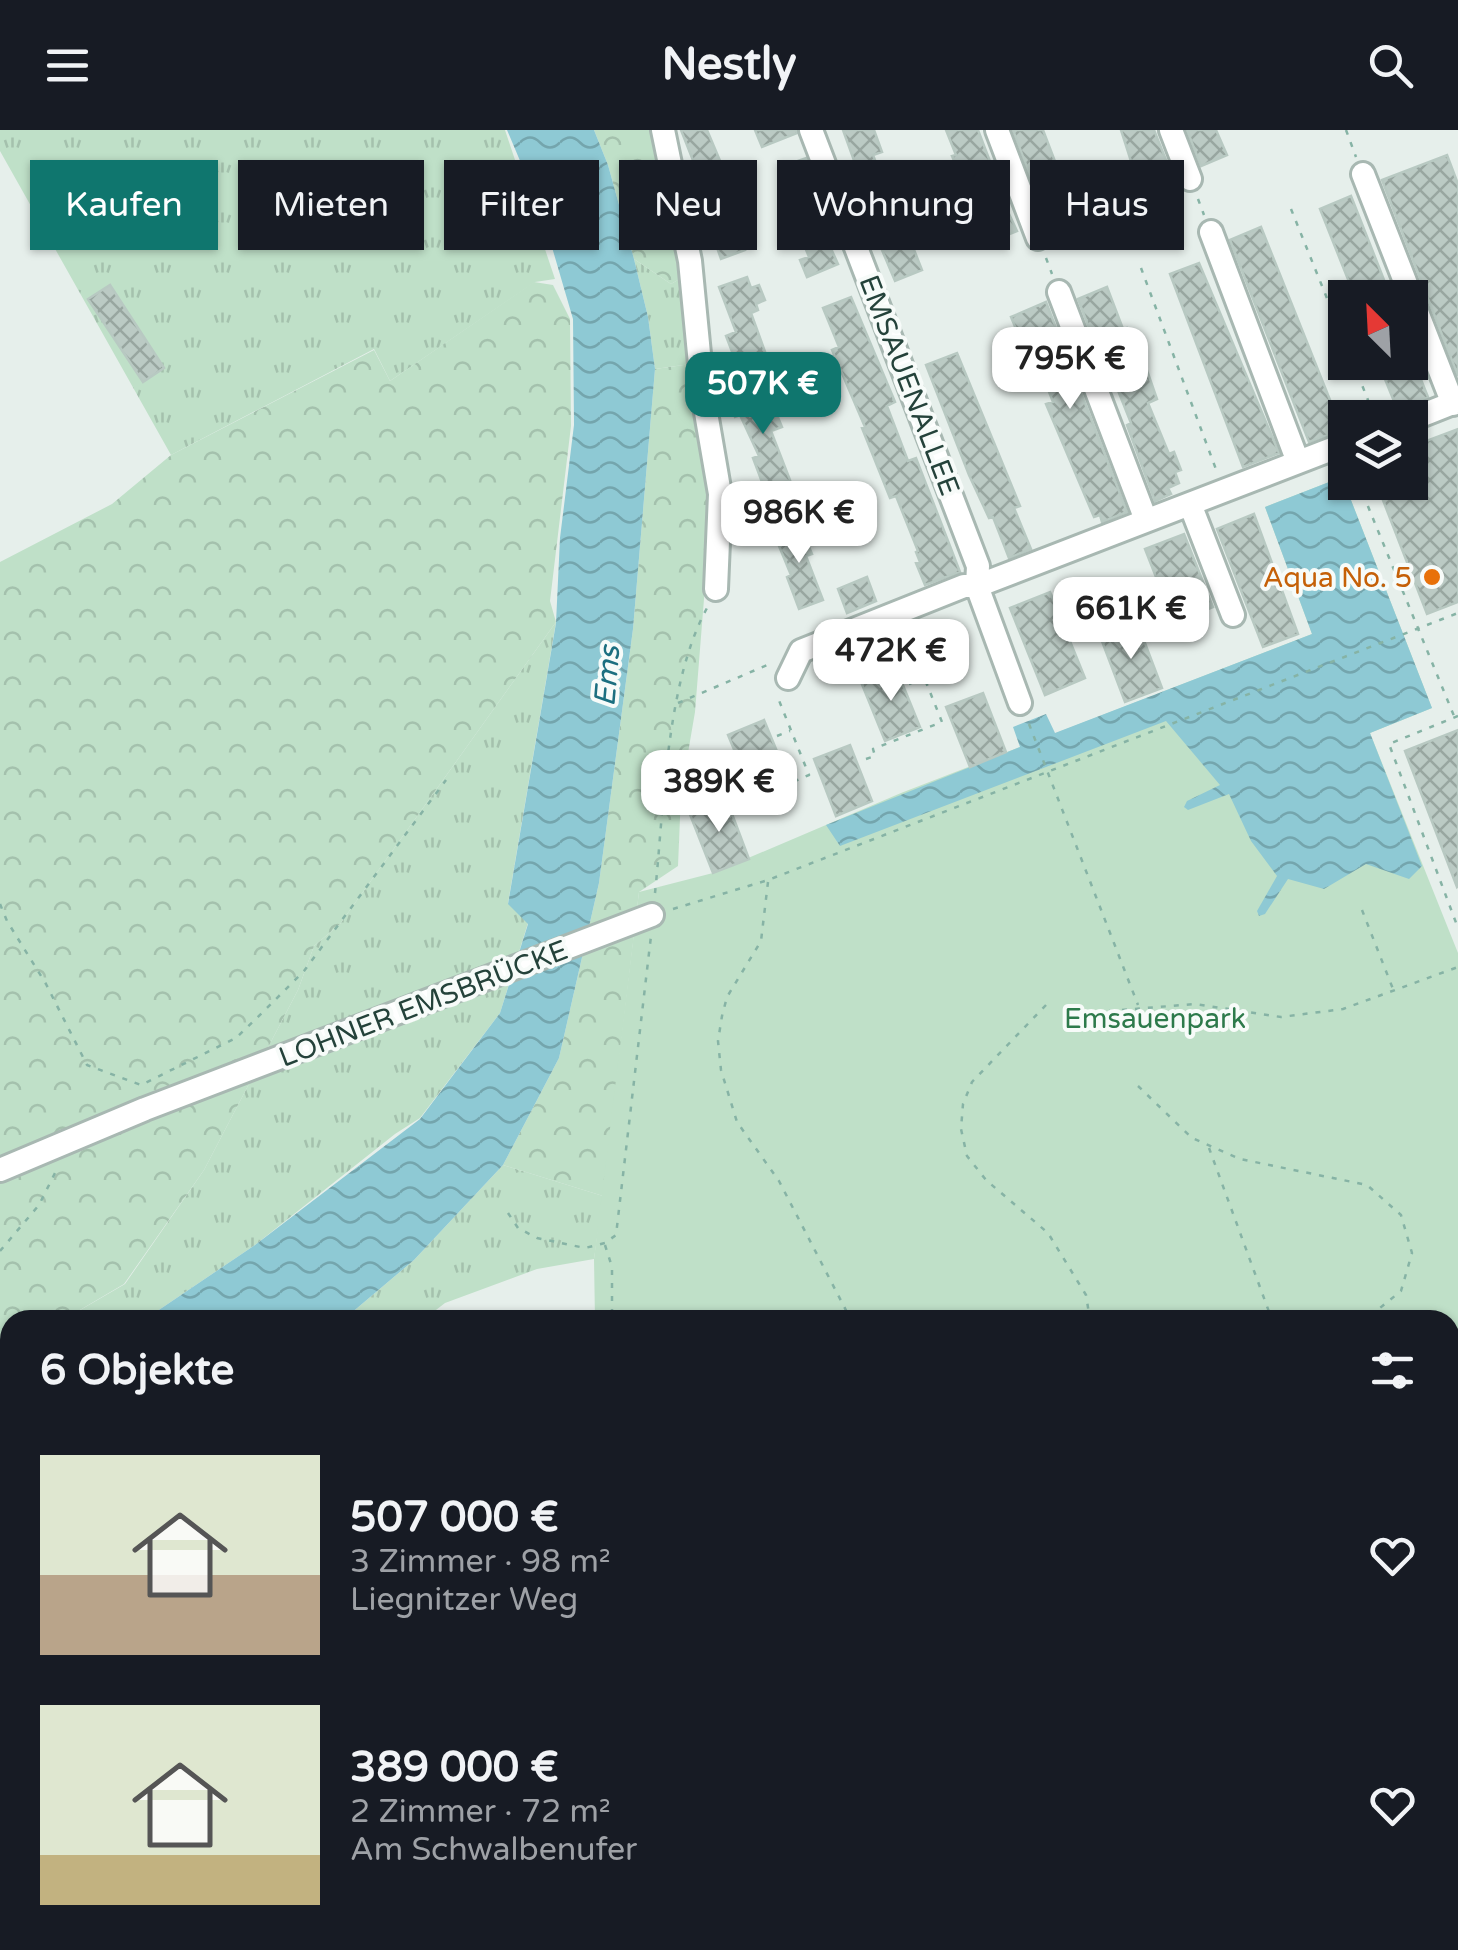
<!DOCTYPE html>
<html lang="de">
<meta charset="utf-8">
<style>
:root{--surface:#171b24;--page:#242831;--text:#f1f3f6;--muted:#9ea1a6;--accent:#0f766e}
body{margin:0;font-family:"Varela Round",sans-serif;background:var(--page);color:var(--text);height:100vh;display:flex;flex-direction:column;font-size:38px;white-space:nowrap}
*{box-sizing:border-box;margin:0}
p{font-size:32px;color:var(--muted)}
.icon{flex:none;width:55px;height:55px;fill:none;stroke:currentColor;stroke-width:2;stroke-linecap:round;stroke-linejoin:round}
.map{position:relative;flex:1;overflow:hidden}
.drawer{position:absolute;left:0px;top:1180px;width:1460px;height:640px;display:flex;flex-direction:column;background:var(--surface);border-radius:30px 30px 0 0;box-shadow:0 2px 8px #0004}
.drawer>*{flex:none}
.banner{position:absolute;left:30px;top:30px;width:1400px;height:90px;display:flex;gap:20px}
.needle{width:65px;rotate:336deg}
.buttons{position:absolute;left:1328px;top:150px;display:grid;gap:20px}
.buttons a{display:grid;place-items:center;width:100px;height:100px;border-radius:0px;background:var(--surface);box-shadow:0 2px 8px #0004;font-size:50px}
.price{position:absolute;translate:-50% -85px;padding:0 22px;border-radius:20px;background:#fff;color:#222;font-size:32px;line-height:65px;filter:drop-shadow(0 2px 5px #0008)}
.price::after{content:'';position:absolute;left:50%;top:60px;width:30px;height:22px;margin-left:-15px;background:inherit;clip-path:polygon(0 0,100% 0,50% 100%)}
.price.on{background:var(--accent);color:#fff}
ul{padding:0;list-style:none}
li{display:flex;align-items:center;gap:30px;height:250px;padding:0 40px}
li span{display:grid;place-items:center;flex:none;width:280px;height:200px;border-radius:0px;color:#555}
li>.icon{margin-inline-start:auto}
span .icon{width:120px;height:120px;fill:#fffc;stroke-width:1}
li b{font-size:42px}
h2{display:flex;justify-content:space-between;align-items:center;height:120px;padding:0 40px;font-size:42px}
.chip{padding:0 35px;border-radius:0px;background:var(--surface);box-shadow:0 2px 8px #0004;font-size:35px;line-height:90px}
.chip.on{background:var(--accent);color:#fff}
header{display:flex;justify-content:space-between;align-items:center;height:130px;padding:0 40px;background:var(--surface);font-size:45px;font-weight:800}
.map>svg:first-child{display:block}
</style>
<header><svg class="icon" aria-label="menu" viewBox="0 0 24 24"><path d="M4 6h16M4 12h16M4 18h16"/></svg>Nestly<svg class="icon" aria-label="search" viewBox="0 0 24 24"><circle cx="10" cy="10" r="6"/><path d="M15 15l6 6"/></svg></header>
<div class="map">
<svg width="1458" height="1820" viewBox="0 0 1458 1820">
<defs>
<pattern id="grass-tufts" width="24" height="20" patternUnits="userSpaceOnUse" patternTransform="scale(2.5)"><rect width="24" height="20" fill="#bfe0c8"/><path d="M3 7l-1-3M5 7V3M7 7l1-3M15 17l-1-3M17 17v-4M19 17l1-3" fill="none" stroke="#a4c1ad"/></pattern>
<pattern id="forest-crowns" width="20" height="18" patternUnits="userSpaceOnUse" patternTransform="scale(2.5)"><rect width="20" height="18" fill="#bfe0c8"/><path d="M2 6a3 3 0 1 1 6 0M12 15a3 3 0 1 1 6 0" fill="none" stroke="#a4c1ad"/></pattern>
<pattern id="water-waves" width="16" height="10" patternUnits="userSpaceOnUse" patternTransform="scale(2.5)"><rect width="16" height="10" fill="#8ec9d4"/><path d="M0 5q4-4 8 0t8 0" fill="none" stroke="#74a5ad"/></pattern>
<pattern id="building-cross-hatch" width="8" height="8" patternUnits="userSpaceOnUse" patternTransform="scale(2.5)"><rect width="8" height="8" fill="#bbcac4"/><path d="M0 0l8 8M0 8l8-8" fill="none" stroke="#98a6a0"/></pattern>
</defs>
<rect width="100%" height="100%" fill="#e6efeb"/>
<path fill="url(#grass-tufts)" d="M0 0H505L555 149 535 152 390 251 374 219 171 325 0 21Z
M634 129 671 154 683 147 698 233 655 239 648 187Z
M556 492 508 773 528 793 500 883 420 988 395 1004 255 1115 144 1190H63L125 1154 204 1040 298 860 314 816 340 794Z
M503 1035 603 1066 594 1129 537 1139 445 1173 423 1190H343L414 1130Z
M1458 1399V1492L1450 1502V1402Z
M10 1503V1810H216V1820H0V1512Z
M1450 1771 1458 1778V1820H1071L1064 1810H1450Z
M465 1810H671L674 1820H467Z
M796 1810H929L923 1820H802Z"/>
<path fill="url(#forest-crowns)" d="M594 0H657L683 147 671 154 634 129 608 35Z
M534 152 553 155 570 189 571 296 550 471 556 492 340 794 314 816 298 860 204 1040 124 1154 63 1190H10V1272L0 1276V432L112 374 171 325 374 220 390 251Z
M698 233 713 356 695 582 681 664 678 736 639 762 603 1066 503 1035 559 928 599 753 633 499 655 239Z
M10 1367V1503L0 1512V1372Z
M246 1810H464L467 1820H218Z
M671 1810H796L801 1820H674Z
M929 1810H1064L1071 1820H923Z"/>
<path fill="#bfe0c8" d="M1342 347 1432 578 1370 603 1458 823V1399L1450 1402V1190H595L594 1129 639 762 713 743 901 663 1312 504 1265 377Z"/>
<path fill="url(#water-waves)" d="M507 0H594L608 35 634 129 648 187 655 239 633 499 599 753 559 928 503 1035 414 1130 343 1190H144L255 1115 420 989 500 883 528 794 508 774 556 493 560 408 574 295 573 189 542 83Z
M1342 347 1432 578 1370 603 1422 736 1409 749 1366 734 1324 759 1288 749 1265 784 1259 786 1257 781 1277 746 1251 711 1229 664 1188 680 1184 677 1187 671 1220 655 1166 591 840 716 826 695 1020 617 1013 597 1046 584 1055 603 1312 504 1265 377Z
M10 1276V1367L0 1372V1281Z"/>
<path fill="url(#building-cross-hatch)" stroke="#b8c9c2" stroke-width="2.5" d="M681 0H707L721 33 698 43Z
M755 0H796L797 3 762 17Z
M843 0H874L882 22 873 25 889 66 899 62 914 99 907 102 922 140 895 151 882 120 888 118 852 37 856 36Z
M946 0H978L994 42 990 43 1017 101 990 112 952 26 956 25Z
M1013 0H1043L1059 42 1067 39 1081 73 1046 88Z
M1121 0H1154L1170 40 1138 53Z
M1187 0H1216L1227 25 1201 36Z
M1447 25 1458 54V246L1382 50Z
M806 28 815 52 809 54 819 76 813 79 838 134 807 147 800 130 809 127 792 85 798 82 781 37Z
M732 56 740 77 730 81 745 120 721 129 700 68Z
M1351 66 1386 155 1355 167 1320 79Z
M1261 97 1342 300 1309 312 1230 110Z
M1199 133 1279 323 1243 337 1170 144Z
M747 147 751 158 759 155 765 170 756 174 758 180 751 183 768 230 739 240 726 206 736 202 719 157Z
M110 155 164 238 143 252 88 169Z
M1107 157 1123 199 1127 198 1130 204 1134 203 1157 269 1148 273 1169 324 1174 322 1181 340 1175 342 1179 353 1168 358 1171 364 1155 371 1127 295 1131 293 1111 243 1107 245 1078 169Z
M851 167 895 272 887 276 908 331 916 328 960 442 925 455 916 433 920 432 916 422 918 421 896 366 890 368 862 298 865 297 832 220 839 217 823 178Z
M1046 172 1127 382 1102 392 1100 385 1094 387 1046 274 1053 272 1032 218 1025 221 1011 187Z
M957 223 1020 376 1014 378 1031 419 1009 428 993 387 989 388 969 345 926 235Z
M1378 232H1414L1428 267 1398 281Z
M766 259 782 297 771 301 790 350 765 360 753 328 759 326 740 285 735 287 730 275Z
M1458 299V472L1427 484 1376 352H1410V317Z
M1254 384 1298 504 1263 517 1217 399Z
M799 393 812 424 806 426 823 470 799 479 787 447 791 445 774 404Z
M1184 404 1213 477 1174 493 1145 419Z
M867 447 876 471 847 483 838 459Z
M1050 462 1085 548 1045 565 1010 478Z
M1137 492 1162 558 1125 572 1100 506Z
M896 538 920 597 885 611 861 552Z
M983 563 1006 622 970 637 946 577Z
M764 590 788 648 752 663 728 605Z
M1458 600V756L1457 757 1405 621Z
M850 615 872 671 836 686 814 629Z
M726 668 749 729 713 743 689 682Z"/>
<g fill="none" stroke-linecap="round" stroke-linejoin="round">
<defs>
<path id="minor" d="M663 0 690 131 703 265 720 364 716 459
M811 0 978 436 977 456 1020 573
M997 0 1038 108
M1171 0 1190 49
M1363 44 1453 274
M1211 102 1298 332
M1059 162 1146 390
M1410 290 1458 271
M1190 374 1233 485
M788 548 801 521 964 456H977L1345 314
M0 1040 145 979 652 785
M1450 1396 1458 1393"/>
</defs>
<use href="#minor" stroke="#a8b8b2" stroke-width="28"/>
<path stroke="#86b3a5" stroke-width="2.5" stroke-dasharray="5 8" stroke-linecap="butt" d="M1346 0 1356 27
M1198 69 1204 85
M1291 79 1345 213
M1046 128 1052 144
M1141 138 1217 342
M1353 232 1375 288
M1358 352 1454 586
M909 554 924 548
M678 573 772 533
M1458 586 1389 614 1458 798
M1029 594 1138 875
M777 606 790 601
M866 629 875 626 873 619 942 592 906 502
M740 681 748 677 747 672 809 645 778 568
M768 752 761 811 727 867 722 886 718 911 721 940 737 992 779 1051 851 1190
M655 763C664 677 666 553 707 478
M0 774 7 791 46 854 87 935 141 955 236 908 265 880 304 841 446 650
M673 779 768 750 1458 483
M1362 780 1393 859
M1046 875 972 952 963 974 961 999 967 1026 986 1050 1048 1103 1086 1165 1090 1190
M1109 881 1195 874 1281 887 1343 879 1458 837
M1138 956 1192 1008 1240 1029 1367 1055 1401 1085 1412 1123 1401 1161 1365 1190
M1209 1018 1272 1190
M508 1083 518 1098 537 1108 585 1118 605 1113 616 1105 651 806
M605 1115 612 1137V1190
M0 1121 39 1075 57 1039"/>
<use href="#minor" stroke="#fff" stroke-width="22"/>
</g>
<circle fill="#e8710a" stroke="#f7fbf9" stroke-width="4" cx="1432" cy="447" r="10"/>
<g text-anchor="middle" stroke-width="8" stroke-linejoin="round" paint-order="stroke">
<g font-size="28" fill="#24423a" stroke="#f7fbf9">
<text transform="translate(910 255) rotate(69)" y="10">EMSAUENALLEE</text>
<text transform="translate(423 873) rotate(-21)" y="10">LOHNER EMSBRÜCKE</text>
</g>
<g font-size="28" fill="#c56008" stroke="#f7fbf9" text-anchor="end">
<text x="1412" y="457">Aqua No. 5</text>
</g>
<g font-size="28" fill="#2d7a4b" stroke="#f7fbf9">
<text x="1155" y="898">Emsauenpark</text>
</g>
<g font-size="30" font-style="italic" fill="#1c6f80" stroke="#f7fbf9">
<text transform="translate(607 546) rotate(-85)" y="10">Ems</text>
</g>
</g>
</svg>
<div class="buttons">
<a><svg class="needle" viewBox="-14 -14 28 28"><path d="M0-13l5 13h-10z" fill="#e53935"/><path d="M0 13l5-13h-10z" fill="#9ea1a6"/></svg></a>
<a><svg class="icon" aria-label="layers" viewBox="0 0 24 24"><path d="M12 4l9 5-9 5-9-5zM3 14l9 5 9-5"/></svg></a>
</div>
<b class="price" style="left:1070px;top:282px">795K €</b>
<b class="price on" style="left:763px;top:307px">507K €</b>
<b class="price" style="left:799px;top:436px">986K €</b>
<b class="price" style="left:1131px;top:532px">661K €</b>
<b class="price" style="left:891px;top:574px">472K €</b>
<b class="price" style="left:719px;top:705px">389K €</b>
<div class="banner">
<a class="chip on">Kaufen</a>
<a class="chip">Mieten</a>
<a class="chip">Filter</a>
<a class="chip">Neu</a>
<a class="chip">Wohnung</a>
<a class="chip">Haus</a>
</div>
<section class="drawer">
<h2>6 Objekte<svg class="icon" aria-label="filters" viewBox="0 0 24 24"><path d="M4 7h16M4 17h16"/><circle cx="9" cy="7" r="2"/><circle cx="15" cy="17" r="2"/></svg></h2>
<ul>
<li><span style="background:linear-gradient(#dfe7d0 60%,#b9a48a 0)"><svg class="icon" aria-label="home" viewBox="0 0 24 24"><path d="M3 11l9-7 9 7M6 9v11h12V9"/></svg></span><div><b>507 000 €</b><p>3 Zimmer · 98 m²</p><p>Liegnitzer Weg</p></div><svg class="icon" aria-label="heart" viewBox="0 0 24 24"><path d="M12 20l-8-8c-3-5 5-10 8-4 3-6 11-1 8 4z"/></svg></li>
<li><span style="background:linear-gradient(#dfe7d0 75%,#c2b280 0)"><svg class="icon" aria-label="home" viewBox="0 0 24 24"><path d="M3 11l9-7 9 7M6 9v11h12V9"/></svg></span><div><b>389 000 €</b><p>2 Zimmer · 72 m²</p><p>Am Schwalbenufer</p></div><svg class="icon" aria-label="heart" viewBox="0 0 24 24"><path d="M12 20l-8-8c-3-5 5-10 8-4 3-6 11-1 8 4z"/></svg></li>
</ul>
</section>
</div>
